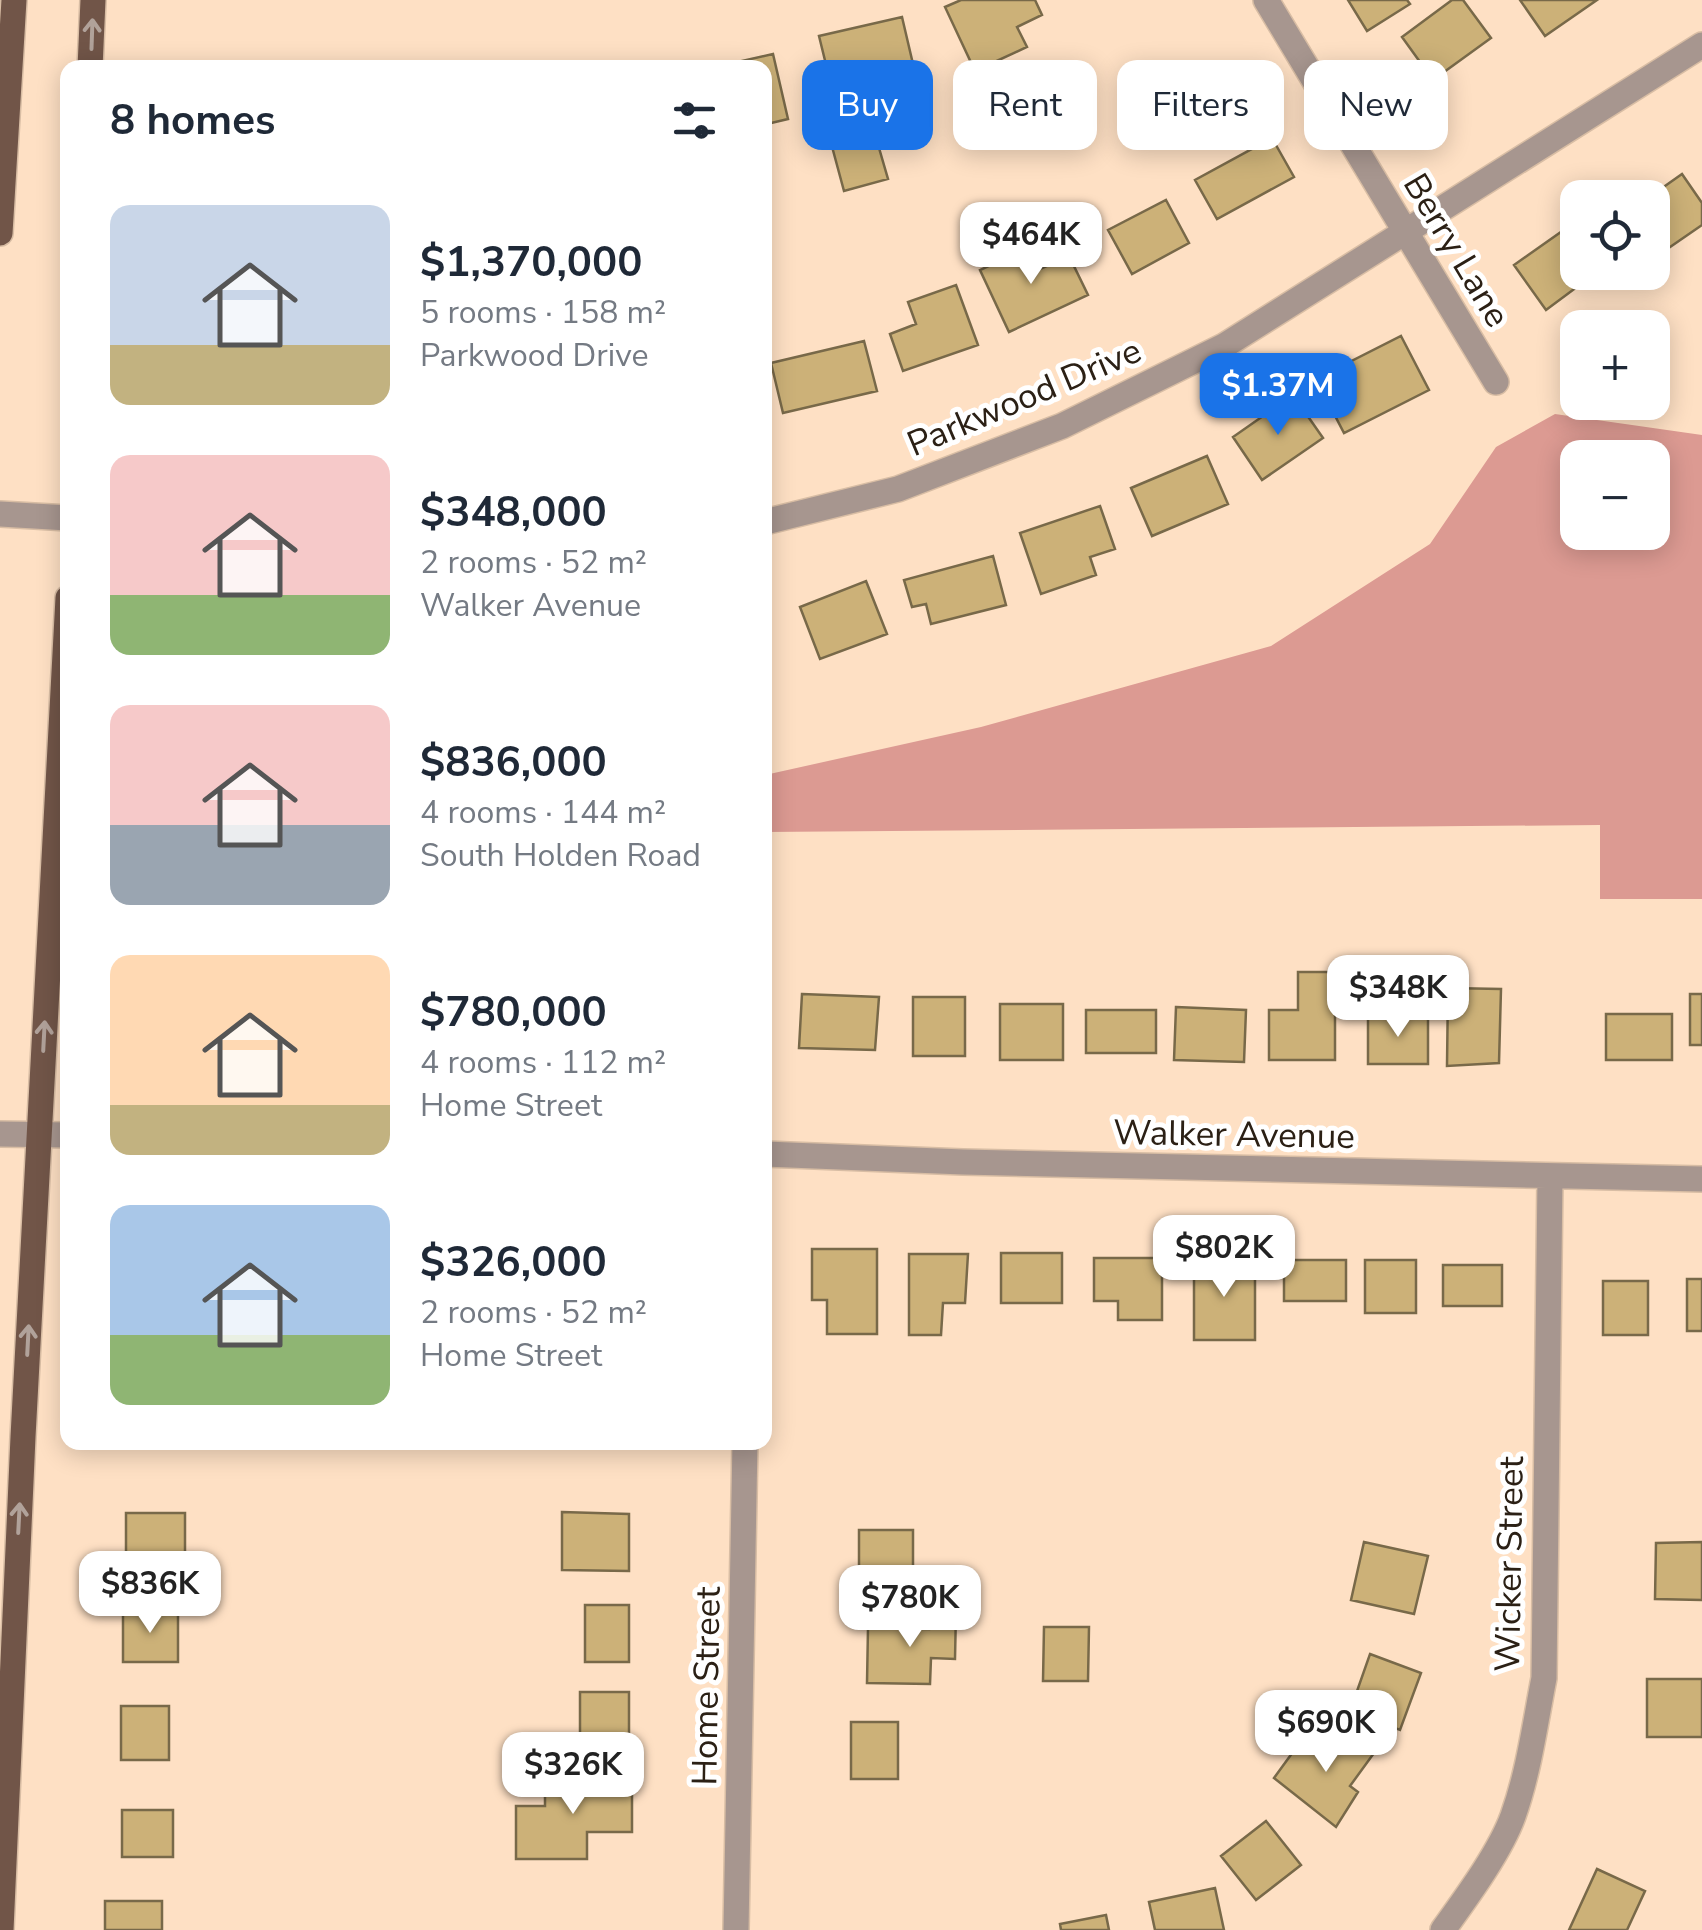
<!DOCTYPE html>
<meta charset="utf-8">
<style>
:root{--surface:#fff;--page:#f6f6f7;--text:#1f2937;--muted:#747a83;--accent:#1a73e8}
body{margin:0;font-family:"Nunito Sans",sans-serif;background:var(--page);color:var(--text);height:100vh;display:flex;flex-direction:column;font-size:38px;white-space:nowrap}
*{box-sizing:border-box;margin:0}
p{font-size:32px;color:var(--muted)}
.icon{flex:none;width:55px;height:55px;fill:none;stroke:currentColor;stroke-width:2;stroke-linecap:round;stroke-linejoin:round}
.map{position:relative;flex:1;overflow:hidden}
.panel{position:absolute;left:60px;top:60px;width:712px;height:1390px;display:flex;flex-direction:column;background:var(--surface);border-radius:20px;box-shadow:0 5px 25px #0003}
.panel>*{flex:none}
.hud{position:absolute;left:802px;top:60px;width:748px;height:90px;display:flex;gap:20px}
.tools{position:absolute;left:1560px;top:180px;display:grid;gap:20px}
.tools a{display:grid;place-items:center;width:110px;height:110px;border-radius:20px;background:var(--surface);box-shadow:0 5px 25px #0003;font-size:50px}
.price{position:absolute;translate:-50% -85px;padding:0 22px;border-radius:20px;background:#fff;color:#222;font-size:32px;line-height:65px;filter:drop-shadow(0 2px 5px #0008)}
.price::after{content:'';position:absolute;left:50%;top:60px;width:30px;height:22px;margin-left:-15px;background:inherit;clip-path:polygon(0 0,100% 0,50% 100%)}
.price.current{background:var(--accent);color:#fff}
ul{padding:0;list-style:none}
li{display:flex;align-items:center;gap:30px;height:250px;padding:0 50px}
li span{display:grid;place-items:center;flex:none;width:280px;height:200px;border-radius:20px;color:#555}
li>.icon{margin-inline-start:auto}
span .icon{width:120px;height:120px;fill:#fffc;stroke-width:1}
li b{font-size:42px}
h2{display:flex;justify-content:space-between;align-items:center;height:120px;padding:0 50px;font-size:42px}
.tag{padding:0 35px;border-radius:20px;background:var(--surface);box-shadow:0 5px 25px #0003;font-size:35px;line-height:90px}
.tag.current{background:var(--accent);color:#fff}
.map>svg:first-child{display:block}
</style>
<div class="map">
<svg width="1702" height="1930" viewBox="0 0 1702 1930">
<rect width="100%" height="100%" fill="#fee0c4"/>
<path fill="#dc9a92" fill-rule="evenodd" d="M1555 414 1702 435V899H1600V825L765 832V775L981 727 1271 646 1430 544 1496 447ZM1578 458H1652V532H1578Z"/>
<path fill="#ccb178" stroke="#786949" stroke-width="2.5" d="M961 0H1035L1042 15 1017 27 1027 47 975 71 945 7Z
M1348 0H1407L1410 4 1367 31Z
M1452 0H1463L1491 38 1433 80 1402 37Z
M1520 0H1597L1545 36Z
M902 17 913 64 891 69 896 93 857 102 853 84 832 89 819 36Z
M773 54 788 119 767 124 765 114V68H711Z
M870 117 888 179 844 191 827 128Z
M1272 138 1294 177 1217 219 1195 180Z
M1682 174 1702 203V225L1657 256 1652 250V198H1648Z
M1166 200 1189 243 1132 274 1108 230Z
M1578 220V272H1597L1546 310 1514 265Z
M1031 246 1042 268 1069 256 1088 295 1009 332 980 270Z
M956 285 978 345 903 371 890 334 916 324 908 302Z
M1401 336 1429 390 1344 433 1316 379Z
M864 341 877 391 783 413 771 363Z
M1293 395 1323 438 1262 480 1233 437Z
M1207 456 1228 504 1152 536 1131 488Z
M1100 506 1115 549 1090 557 1096 575 1041 594 1020 533Z
M993 556 1006 605 931 624 926 604 912 607 904 580Z
M866 581 887 634 820 659 800 607Z
M1298 972H1335V1060H1269V1010H1298Z
M1448 988 1501 989 1499 1063 1447 1066Z
M802 994 879 997 875 1050 799 1048Z
M1690 994H1702V1045H1690Z
M913 997H965V1056H913Z
M1000 1004H1063V1060H1000Z
M1176 1007 1246 1010 1244 1062 1174 1060Z
M1086 1010H1156V1053H1086Z
M1606 1014H1672V1060H1606Z
M1368 1017H1428V1064H1368Z
M812 1249H877V1334H827V1300H812Z
M1001 1253H1062V1303H1001Z
M909 1254H968L965 1303H943L941 1335H909Z
M1094 1258H1162V1320H1118V1301H1094Z
M1194 1259H1255V1340H1194Z
M1284 1260H1346V1301H1284Z
M1365 1260H1416V1313H1365Z
M1443 1265H1502V1306H1443Z
M1687 1279H1702V1331H1687Z
M1603 1281H1648V1335H1603Z
M562 1512 629 1514V1571L562 1570Z
M126 1513H185V1574H126Z
M859 1530H913V1586H859Z
M1364 1542 1428 1556 1414 1614 1351 1600Z
M1702 1542V1600L1655 1599 1656 1543Z
M585 1605H629V1662H585Z
M123 1610H178V1662H123Z
M929 1610 956 1611 955 1659 931 1658 930 1684 867 1683 868 1628 929 1629Z
M1044 1627H1089L1088 1681H1043Z
M1370 1654 1421 1673 1400 1730 1350 1711Z
M1647 1679H1702V1737H1647Z
M580 1692H629V1749H580Z
M121 1706H169V1760H121Z
M851 1722H898V1779H851Z
M1340 1727 1374 1753 1350 1786 1358 1792 1336 1827 1274 1778 1301 1741 1320 1753Z
M545 1779H632V1832H587V1859H516V1806H545Z
M122 1810H173V1857H122Z
M1266 1821 1301 1865 1256 1900 1221 1856Z
M1597 1869 1645 1891 1627 1930H1569Z
M1215 1888 1224 1930H1155L1149 1902Z
M105 1901H162V1930H105Z
M1106 1915 1109 1930H1061L1060 1924Z"/>
<g fill="none" stroke-linecap="round" stroke-linejoin="round">
<defs>
<path id="minor" d="M1266 0 1496 382
M0 514 68 518
M765 522 898 489 1062 426 1224 346 1702 45
M0 1134 68 1135
M765 1154 963 1162 1702 1179
M736 1930 745 1442
M1443 1930C1466 1898 1500 1852 1513 1816 1529 1771 1535 1724 1544 1678L1550 1177"/>
<path id="major" d="M90 68 93 0
M0 233 14 0
M1 1930 23 1437 68 598"/>
</defs>
<use href="#minor" stroke="#d8bda4" stroke-width="28"/>
<use href="#major" stroke="#d8bda4" stroke-width="28"/>
<use href="#minor" stroke="#a7968f" stroke-width="25"/>
<use href="#major" stroke="#715548" stroke-width="25"/>
</g>
<defs><path id="oneway-shaft" d="M-6 0H5M1.5-3L5.5 0L1.5 3" fill="none" stroke-width="1.6" stroke-linecap="round" stroke-linejoin="round" transform="scale(2.5)"/></defs>
<g stroke="#b1a29a">
<use href="#oneway-shaft" transform="translate(92 34) rotate(-88)"/>
<use href="#oneway-shaft" transform="translate(44 1036) rotate(-87)"/>
<use href="#oneway-shaft" transform="translate(28 1340) rotate(-87)"/>
<use href="#oneway-shaft" transform="translate(19 1518) rotate(-87)"/>
</g>
<g text-anchor="middle" stroke-width="10" stroke-linejoin="round" paint-order="stroke">
<g font-size="35" fill="#2b2015" stroke="#fff">
<text transform="translate(1457 250) rotate(59)" y="12">Berry Lane</text>
<text transform="translate(1024 397) rotate(-23)" y="12">Parkwood Drive</text>
<text transform="translate(1234 1134) rotate(1)" y="12">Walker Avenue</text>
<text transform="translate(1509 1564) rotate(-89)" y="12">Wicker Street</text>
<text transform="translate(706 1686) rotate(-89)" y="12">Home Street</text>
</g>
</g>
</svg>
<div class="tools">
<a><svg class="icon" aria-label="locate" viewBox="0 0 24 24"><circle cx="12" cy="12" r="6"/><path d="M12 2v4M12 18v4M2 12h4M18 12h4"/></svg></a>
<a>+</a>
<a>−</a>
</div>
<b class="price" style="left:1031px;top:287px">$464K</b>
<b class="price current" style="left:1278px;top:438px">$1.37M</b>
<b class="price" style="left:1398px;top:1040px">$348K</b>
<b class="price" style="left:1224px;top:1300px">$802K</b>
<b class="price" style="left:150px;top:1636px">$836K</b>
<b class="price" style="left:910px;top:1650px">$780K</b>
<b class="price" style="left:1326px;top:1775px">$690K</b>
<b class="price" style="left:573px;top:1817px">$326K</b>
<div class="hud">
<a class="tag current">Buy</a>
<a class="tag">Rent</a>
<a class="tag">Filters</a>
<a class="tag">New</a>
</div>
<section class="panel">
<h2>8 homes<svg class="icon" aria-label="filters" viewBox="0 0 24 24"><path d="M4 7h16M4 17h16"/><circle cx="9" cy="7" r="2"/><circle cx="15" cy="17" r="2"/></svg></h2>
<ul>
<li><span style="background:linear-gradient(#c9d6e8 70%,#c2b280 0)"><svg class="icon" aria-label="home" viewBox="0 0 24 24"><path d="M3 11l9-7 9 7M6 9v11h12V9"/></svg></span><div><b>$1,370,000</b><p>5 rooms · 158 m²</p><p>Parkwood Drive</p></div></li>
<li><span style="background:linear-gradient(#f6c9c9 70%,#8fb573 0)"><svg class="icon" aria-label="home" viewBox="0 0 24 24"><path d="M3 11l9-7 9 7M6 9v11h12V9"/></svg></span><div><b>$348,000</b><p>2 rooms · 52 m²</p><p>Walker Avenue</p></div></li>
<li><span style="background:linear-gradient(#f6c9c9 60%,#9aa5b1 0)"><svg class="icon" aria-label="home" viewBox="0 0 24 24"><path d="M3 11l9-7 9 7M6 9v11h12V9"/></svg></span><div><b>$836,000</b><p>4 rooms · 144 m²</p><p>South Holden Road</p></div></li>
<li><span style="background:linear-gradient(#ffd9b3 75%,#c2b280 0)"><svg class="icon" aria-label="home" viewBox="0 0 24 24"><path d="M3 11l9-7 9 7M6 9v11h12V9"/></svg></span><div><b>$780,000</b><p>4 rooms · 112 m²</p><p>Home Street</p></div></li>
<li><span style="background:linear-gradient(#a9c7e8 65%,#8fb573 0)"><svg class="icon" aria-label="home" viewBox="0 0 24 24"><path d="M3 11l9-7 9 7M6 9v11h12V9"/></svg></span><div><b>$326,000</b><p>2 rooms · 52 m²</p><p>Home Street</p></div></li>
</ul>
</section>
</div>
